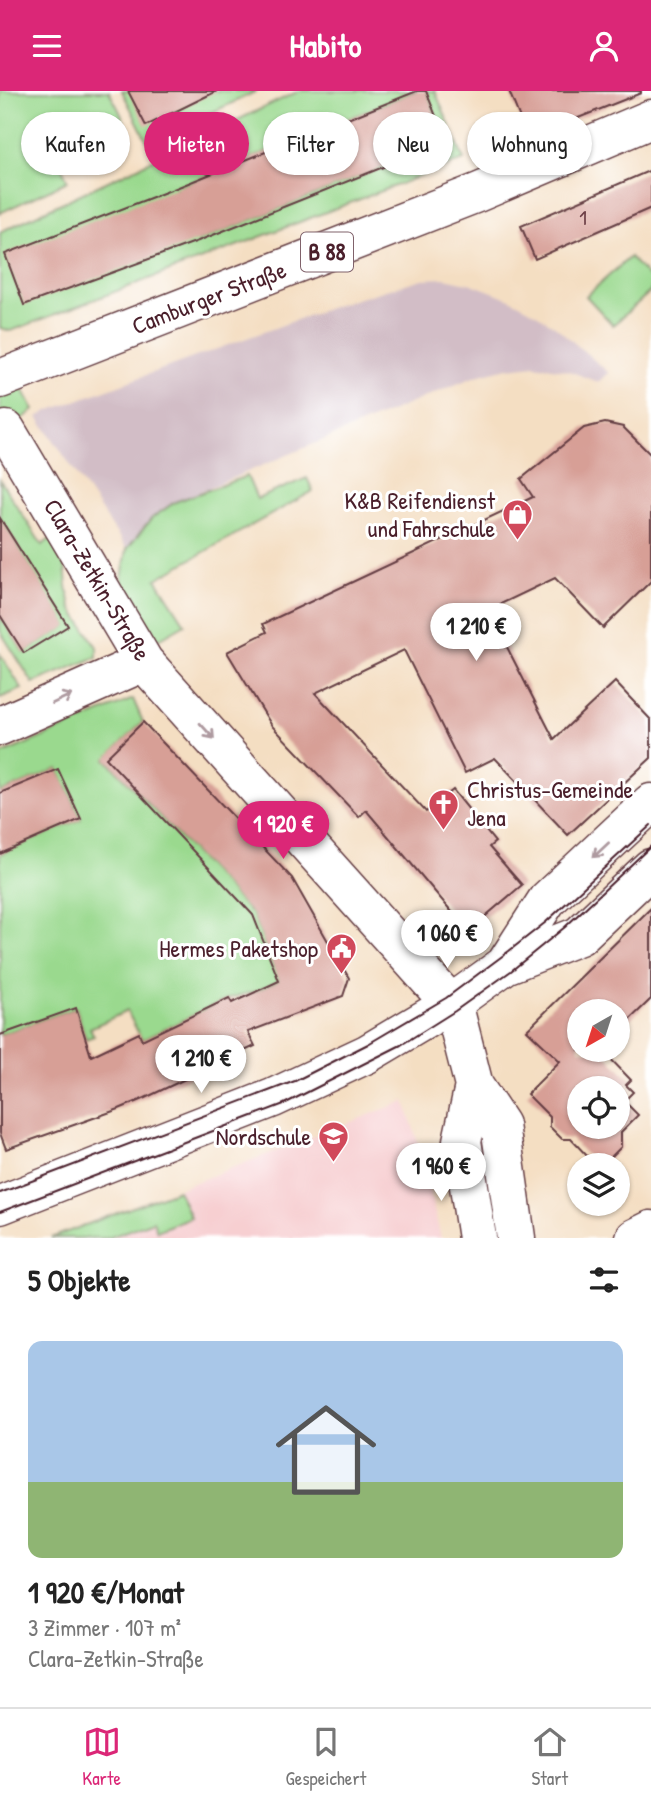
<!DOCTYPE html>
<html lang="de">
<meta charset="utf-8">
<style>
:root{--surface:#fff;--page:#f2f2f2;--text:#222;--muted:#767676;--line:#e0e0e0;--accent:#db2777}
body{margin:0;font-family:"Patrick Hand",sans-serif;background:var(--page);color:var(--text);height:100vh;display:flex;flex-direction:column;font-size:26px;white-space:nowrap}
*{box-sizing:border-box;margin:0}
p{font-size:23px;color:var(--muted)}
.icon{flex:none;width:38px;height:38px;fill:none;stroke:currentColor;stroke-width:2;stroke-linecap:round;stroke-linejoin:round}
.map{position:relative;height:1147px;overflow:hidden}
.panel{display:flex;flex-direction:column;background:var(--surface);flex:1}
.panel>*{flex:none}
.guide{position:absolute;left:21px;top:21px;width:609px;height:63px;display:flex;gap:14px}
.needle{width:46px;rotate:219deg}
.controls{position:absolute;left:567px;top:908px;display:grid;gap:14px}
.controls a{display:grid;place-items:center;width:63px;height:63px;border-radius:50%;background:var(--surface);box-shadow:0 2px 5px #0004;font-size:35px}
.price{position:absolute;translate:-50% -60px;padding:0 16px;border-radius:24px;background:#fff;color:#222;font-size:23px;line-height:46px;filter:drop-shadow(0 2px 4px #0008)}
.price::after{content:'';position:absolute;left:50%;top:42px;width:21px;height:16px;margin-left:-10px;background:inherit;clip-path:polygon(0 0,100% 0,50% 100%)}
.price.on{background:var(--accent);color:#fff}
ul{padding:0;list-style:none}
li{display:grid;align-content:center;gap:14px;height:371px;padding:0 28px}
li span{display:grid;place-items:center;height:217px;border-radius:14px;color:#555}
li>.icon{margin-inline-start:auto}
span .icon{width:126px;height:126px;fill:#fffc;stroke-width:1}
li b{font-size:30px}
h2{display:flex;justify-content:space-between;align-items:center;height:84px;padding:0 28px;font-size:30px}
.pill{padding:0 24px;border-radius:32px;background:var(--surface);box-shadow:0 2px 5px #0004;font-size:24px;line-height:63px}
.pill.on{background:var(--accent);color:#fff}
header{display:flex;justify-content:space-between;align-items:center;height:91px;padding:0 28px;background:var(--accent);color:#fff;font-size:32px;font-weight:800}
.tab-bar{display:flex;justify-content:space-around;align-items:center;height:98px;border-top:2px solid var(--line);background:var(--surface);font-size:19px;color:var(--muted)}
.tab-bar a{display:grid;justify-items:center;gap:4px}
.tab-bar .on{color:var(--accent)}
.map>svg:first-child{display:block}
</style>
<header><svg class="icon" aria-label="menu" viewBox="0 0 24 24"><path d="M4 6h16M4 12h16M4 18h16"/></svg>Habito<svg class="icon" aria-label="person" viewBox="0 0 24 24"><circle cx="12" cy="8" r="4"/><path d="M4 21q1-7 8-7t8 7"/></svg></header>
<div class="map">
<svg width="651" height="1147" viewBox="0 0 651 1147">
<rect width="100%" height="100%" fill="#fff"/>
<filter id="ink" filterUnits="userSpaceOnUse"><feTurbulence type="fractalNoise" baseFrequency=".0143" numOctaves="2"/><feDisplacementMap in="SourceGraphic" scale="14" xChannelSelector="R" yChannelSelector="G"/><feConvolveMatrix kernelMatrix="1 2 1 2 8 2 1 2 1" color-interpolation-filters="sRGB"/></filter>
<filter id="wash" filterUnits="userSpaceOnUse"><feTurbulence type="fractalNoise" baseFrequency=".00686" numOctaves="4" result="noise"/><feDisplacementMap in="SourceGraphic" scale="28" xChannelSelector="R" yChannelSelector="G"/><feGaussianBlur stdDeviation="1.57" result="paint"/><feColorMatrix in="noise" values="0 0 0 0 0 0 0 0 0 0 0 0 0 0 0 0 0 1.4 0 .05"/><feComposite in="paint" operator="in"/></filter>
<g filter="url(#wash)">
<rect width="100%" height="100%" fill="#f4dec2"/>
<path fill="#f7cfd1" d="M405 1010 418 1052 441 1147H51Z"/>
<path fill="#d2bdc6" d="M445 187 472 193 508 207 529 218 556 236 609 282 598 291 569 280 535 274 508 277 476 285 175 411 152 427 127 458 38 326 48 320 340 213 422 188Z"/>
<path fill="#9ad98e" stroke="#727c5c" stroke-width="2" d="M0 0H109C121 25 139 43 114 67L97 34 52 56 68 90 0 122Z
M122 0H257L148 52Z
M299 0H417L176 97 198 150 446 51 426 0H435L464 69 11 240 0 237V141Z
M630 166 651 189V200L613 234 586 205Z
M22 296 34 319 0 345V304Z
M247 385 257 408 307 387 313 400 156 488 185 533 145 556 128 522 121 492 127 458 152 427 175 411Z
M0 389 42 454 57 443 65 474 67 495 71 516 97 556V566L33 592 0 540V524L24 562 67 535 0 427Z
M0 563 22 598 0 607Z
M133 608 143 631 106 668 253 824 279 890 257 900 229 907 142 949 127 920 90 937 94 945 86 948 76 917 0 944V763L81 728 58 678 0 702V664Z
M178 1099 190 1126 157 1140 153 1130 108 1147H51Z"/>
<g id="blocks">
<path fill="#d79f96" fill-rule="evenodd" d="M128 0H217L146 35Z
M417 0H426L446 51 198 150 24 214 5 163 176 97Z
M509 0H641V2L528 47Z
M651 79V117L535 168 521 135Z
M605 332 623 336 651 364V490L603 537 555 487 488 519 554 648 615 591 651 629V667L568 744 495 667 465 682 404 559 315 602 426 721 453 699 495 751 489 756 522 794 468 840 366 719 359 726 272 635 227 561 267 541 263 533 533 406 521 388 584 337Z
M0 427 68 535 24 562 0 524Z
M143 631 292 787 349 887 343 905 248 941 255 955 145 1007 119 1018 6 1058 0 1042V944L76 917 91 965 139 942 142 949 229 907 232 912 279 890 253 824 106 667Z
M58 678 81 728 0 763V702Z
M651 817V908L618 940V920H579V959H602L631 989 626 994 633 1001 624 1010 638 1024 621 1041V1056L609 1068H590L571 1048H562L550 1036V1026L527 1003 560 970 527 939ZM579 998H618V1036H579Z"/>
</g>
</g>
<g filter="url(#ink)">
<use href="#blocks" fill-opacity="0" stroke="#643c42" stroke-width="2"/>
<g fill="none" stroke-linecap="round" stroke-linejoin="round">
<defs>
<path id="minor" d="M6 339 144 571 451 913 455 920 474 995 500 1034 516 1147
M0 635 144 571
M474 995 462 1050 477 1147
M635 1147 651 1139"/>
<path id="tertiary" d="M505 874 547 809 651 712
M0 1114 273 1007 367 963 451 913 505 874 579 845 651 777"/>
<path id="primary" d="M0 288 477 102 651 28"/>
</defs>
<use href="#minor" stroke="#643c42" stroke-width="41"/>
<use href="#tertiary" stroke="#643c42" stroke-width="41"/>
<use href="#primary" stroke="#643c42" stroke-width="41"/>
<use href="#minor" stroke="#fff" stroke-width="38"/>
<use href="#tertiary" stroke="#fff" stroke-width="38"/>
<use href="#primary" stroke="#fff" stroke-width="38"/>
<path stroke="#4a1f2b" stroke-width="2" d="M0 1102 295 990 368 953 446 907 509 860 546 831 651 734
M0 1121 284 1013 401 954 455 920 511 880 565 836 651 755"/>
</g>
<defs><path id="oneway-shaft" d="M-6 0H5M1.5-3L5.5 0L1.5 3" fill="none" stroke-width="1.6" stroke-linecap="round" stroke-linejoin="round" transform="scale(1.75)"/></defs>
<g stroke="#ae9aa0">
<use href="#oneway-shaft" transform="translate(62 608) rotate(-25)"/>
<use href="#oneway-shaft" transform="translate(207 640) rotate(48)"/>
<use href="#oneway-shaft" transform="translate(601 759) rotate(137)"/>
</g>
</g>
<defs>
<symbol id="shop-pin" viewBox="-11 -11 22 30"><path d="M0 17L-7.5 6A9.5 9.5 0 1 1 7.5 6Z" fill="#d1495b" stroke="#fff"/><path d="M-5-2.5h2.3a2.7 3.5 0 0 1 5.4 0H5L5.5 6h-11ZM-1.5-2.5h3a1.5 2.3 0 0 0-3 0Z" fill="#fff"/></symbol>
<symbol id="church-pin" viewBox="-11 -11 22 30"><path d="M0 17L-7.5 6A9.5 9.5 0 1 1 7.5 6Z" fill="#d1495b" stroke="#fff"/><path d="M-1.2-6h2.4v3.5h3.3v2.4h-3.3V6h-2.4V-.1h-3.3v-2.4h3.3Z" fill="#fff"/></symbol>
<symbol id="civic-pin" viewBox="-11 -11 22 30"><path d="M0 17L-7.5 6A9.5 9.5 0 1 1 7.5 6Z" fill="#d1495b" stroke="#fff"/><path d="M-.6-6.5H3V-4.5H.6V-3L4-1V1h2V6H-6V1h2V-1L-.6-3ZM-1.2 2.5V6h2.4V2.5Z" fill="#fff"/></symbol>
<symbol id="school-pin" viewBox="-11 -11 22 30"><path d="M0 17L-7.5 6A9.5 9.5 0 1 1 7.5 6Z" fill="#d1495b" stroke="#fff"/><path d="M0-5L7-2L0 1L-7-2ZM-4 1L0 2.5L4 1V4Q0 6-4 4Z" fill="#fff"/></symbol>
</defs>
<g fill-rule="evenodd">
<use href="#shop-pin" x="500" y="406" width="35" height="47"/>
<use href="#church-pin" x="426" y="696" width="35" height="47"/>
<use href="#civic-pin" x="324" y="840" width="35" height="47"/>
<use href="#school-pin" x="316" y="1028" width="35" height="47"/>
</g>
<g text-anchor="middle" stroke-width="6" stroke-linejoin="round" paint-order="stroke">
<g font-size="21" fill="#6d3f46">
<text x="583" y="134">1</text>
</g>
<rect fill="#fff" stroke="#80626b" stroke-width="2" x="301" y="141.5" width="52" height="39" rx="5"/>
<g font-size="23" font-weight="bold" fill="#4a1f2b">
<text x="327" y="169">B 88</text>
</g>
<g font-size="24" fill="#4a1f2b" stroke="#fff">
<text transform="translate(209 207) rotate(-21)" y="8">Camburger Straße</text>
<text transform="translate(97 489) rotate(59)" y="8">Clara-Zetkin-Straße</text>
</g>
<g font-size="24" fill="#4a1f2b" stroke="#fff" text-anchor="end">
<text x="495" y="418">K&amp;B Reifendienst<tspan x="495" dy="28">und Fahrschule</tspan></text>
<text x="467" y="707" text-anchor="start">Christus-Gemeinde<tspan x="467" dy="28">Jena</tspan></text>
<text x="318" y="866">Hermes Paketshop</text>
<text x="311" y="1054">Nordschule</text>
</g>
</g>
</svg>
<div class="controls">
<a><svg class="needle" viewBox="-14 -14 28 28"><path d="M0-13l5 13h-10z" fill="#e53935"/><path d="M0 13l5-13h-10z" fill="#767676"/></svg></a>
<a><svg class="icon" aria-label="locate" viewBox="0 0 24 24"><circle cx="12" cy="12" r="6"/><path d="M12 2v4M12 18v4M2 12h4M18 12h4"/></svg></a>
<a><svg class="icon" aria-label="layers" viewBox="0 0 24 24"><path d="M12 4l9 5-9 5-9-5zM3 14l9 5 9-5"/></svg></a>
</div>
<b class="price" style="left:476px;top:572px">1 210 €</b>
<b class="price on" style="left:283px;top:770px">1 920 €</b>
<b class="price" style="left:447px;top:879px">1 060 €</b>
<b class="price" style="left:201px;top:1004px">1 210 €</b>
<b class="price" style="left:441px;top:1112px">1 960 €</b>
<div class="guide">
<a class="pill">Kaufen</a>
<a class="pill on">Mieten</a>
<a class="pill">Filter</a>
<a class="pill">Neu</a>
<a class="pill">Wohnung</a>
</div>
</div>
<section class="panel">
<h2>5 Objekte<svg class="icon" aria-label="filters" viewBox="0 0 24 24"><path d="M4 7h16M4 17h16"/><circle cx="9" cy="7" r="2"/><circle cx="15" cy="17" r="2"/></svg></h2>
<ul>
<li><span style="background:linear-gradient(#a9c7e8 65%,#8fb573 0)"><svg class="icon" aria-label="home" viewBox="0 0 24 24"><path d="M3 11l9-7 9 7M6 9v11h12V9"/></svg></span><div><b>1 920 €/Monat</b><p>3 Zimmer · 107 m²</p><p>Clara-Zetkin-Straße</p></div></li>
</ul>
</section>
<nav class="tab-bar">
<a class="on"><svg class="icon" aria-label="map" viewBox="0 0 24 24"><path d="M3 6l6-2 6 2 6-2v14l-6 2-6-2-6 2zM9 4v14M15 6v14"/></svg>Karte</a>
<a><svg class="icon" aria-label="saved" viewBox="0 0 24 24"><path d="M7 4h10v16l-5-4-5 4z"/></svg>Gespeichert</a>
<a><svg class="icon" aria-label="home" viewBox="0 0 24 24"><path d="M3 11l9-7 9 7M6 9v11h12V9"/></svg>Start</a>
</nav>
